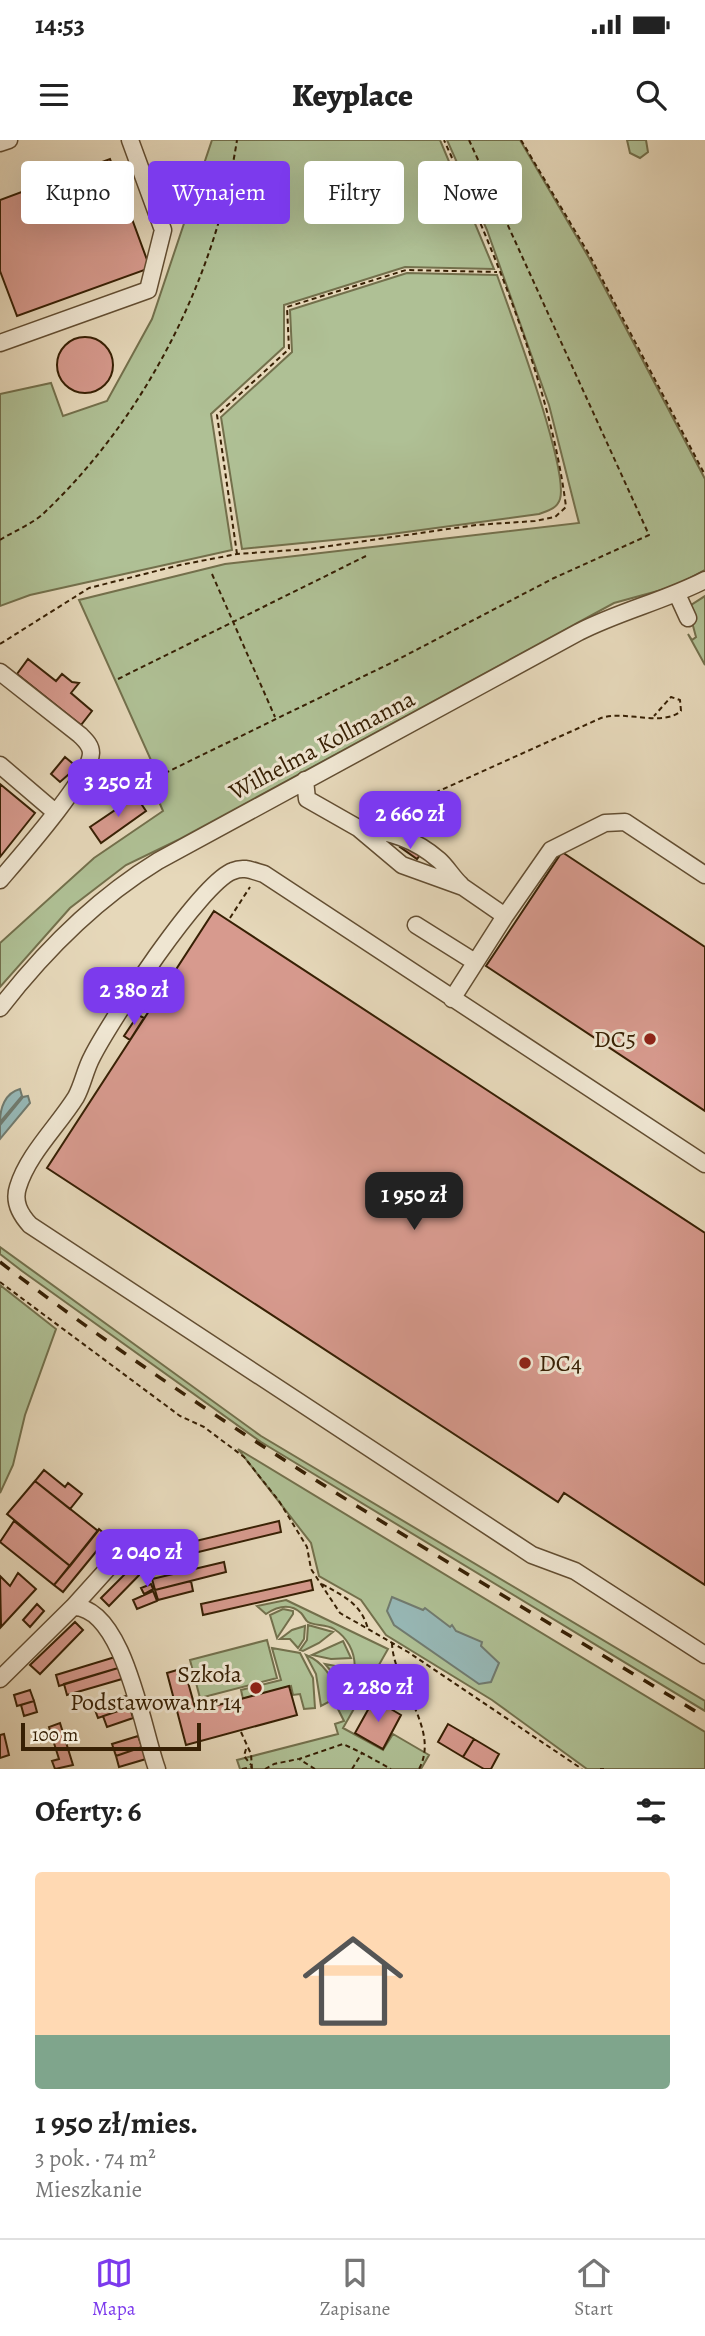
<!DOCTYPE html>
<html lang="pl">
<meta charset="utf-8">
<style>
:root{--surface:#fff;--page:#f2f2f2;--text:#222;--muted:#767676;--line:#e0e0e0;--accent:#7c3aed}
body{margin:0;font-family:Alegreya,serif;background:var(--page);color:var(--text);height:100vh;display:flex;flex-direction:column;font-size:26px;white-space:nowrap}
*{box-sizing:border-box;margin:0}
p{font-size:23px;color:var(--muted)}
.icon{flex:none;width:38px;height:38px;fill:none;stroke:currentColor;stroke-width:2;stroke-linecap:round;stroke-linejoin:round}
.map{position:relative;height:1629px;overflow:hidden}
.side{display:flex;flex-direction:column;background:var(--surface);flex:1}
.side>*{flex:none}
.banner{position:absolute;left:21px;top:21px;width:663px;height:63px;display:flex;gap:14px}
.scale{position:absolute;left:21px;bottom:18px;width:180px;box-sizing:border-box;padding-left:7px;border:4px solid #372004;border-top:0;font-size:19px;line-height:24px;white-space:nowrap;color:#372004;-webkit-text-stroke:5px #efe6d2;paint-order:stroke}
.price{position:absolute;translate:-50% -60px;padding:0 16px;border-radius:14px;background:var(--accent);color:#fff;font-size:23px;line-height:46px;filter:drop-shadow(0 2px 4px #0008)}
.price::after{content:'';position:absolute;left:50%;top:42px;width:21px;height:16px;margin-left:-10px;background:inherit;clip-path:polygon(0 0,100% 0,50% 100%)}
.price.active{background:#222;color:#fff}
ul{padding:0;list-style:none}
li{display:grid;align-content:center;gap:14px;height:371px;padding:0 35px}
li+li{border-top:2px solid var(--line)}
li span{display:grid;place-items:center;height:217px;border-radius:7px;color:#555}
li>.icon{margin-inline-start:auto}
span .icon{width:126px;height:126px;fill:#fffc;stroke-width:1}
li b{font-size:30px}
h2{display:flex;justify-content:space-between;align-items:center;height:84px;padding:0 35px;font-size:30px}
.chip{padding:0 24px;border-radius:7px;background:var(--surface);box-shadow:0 7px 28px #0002;font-size:24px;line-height:63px}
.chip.active{background:var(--accent);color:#fff}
.status{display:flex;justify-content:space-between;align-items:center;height:49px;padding:0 35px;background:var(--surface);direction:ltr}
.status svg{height:19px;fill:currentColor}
header{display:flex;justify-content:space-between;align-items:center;height:91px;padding:0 35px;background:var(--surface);font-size:32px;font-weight:800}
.tab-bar{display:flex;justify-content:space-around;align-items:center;height:98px;border-top:2px solid var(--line);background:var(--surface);font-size:19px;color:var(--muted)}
.tab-bar a{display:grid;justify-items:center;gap:4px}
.tab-bar .active{color:var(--accent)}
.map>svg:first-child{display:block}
</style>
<div class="status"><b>14:53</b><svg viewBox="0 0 49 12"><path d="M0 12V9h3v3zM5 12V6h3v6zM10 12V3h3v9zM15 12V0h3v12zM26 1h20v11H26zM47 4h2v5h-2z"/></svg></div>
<header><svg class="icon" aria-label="menu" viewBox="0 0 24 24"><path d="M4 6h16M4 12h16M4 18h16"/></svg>Keyplace<svg class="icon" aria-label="search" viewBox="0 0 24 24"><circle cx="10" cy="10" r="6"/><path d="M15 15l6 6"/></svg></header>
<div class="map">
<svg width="705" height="1629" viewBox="0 0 705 1629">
<rect width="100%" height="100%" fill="#e6d8ba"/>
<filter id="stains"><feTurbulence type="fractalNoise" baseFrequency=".00286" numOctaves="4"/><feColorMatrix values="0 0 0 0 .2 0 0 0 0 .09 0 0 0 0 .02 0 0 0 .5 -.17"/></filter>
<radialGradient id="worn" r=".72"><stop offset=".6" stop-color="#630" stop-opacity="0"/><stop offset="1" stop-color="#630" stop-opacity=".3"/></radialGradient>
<path fill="#afc095" stroke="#73704c" stroke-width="2" d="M212 0H440L494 129 405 127 284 165V207L211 274 232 410 30 455 0 466V254L51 243 63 276 107 261 152 179Z
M447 0H520L589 118 705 339V430L676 446 614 463 180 699 126 725 70 768 0 847V803L94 718 163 671 151 643 159 638 79 460 225 424 579 383 549 265 487 90Z
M627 0H646L648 12 640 18 630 13Z
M407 133 497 135C510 172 569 329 560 359 557 369 547 371 539 374L384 395 242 409 221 277 292 212 290 170Z
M705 456V525L688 494 692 500 696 497 688 467Z
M0 1107 261 1296 705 1561V1571L261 1302 22 1131 0 1114Z
M0 1145 56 1189 25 1275 13 1325 0 1353Z
M238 1309 705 1592V1629H587L492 1560 386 1495 361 1460 319 1436 311 1403Z
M286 1460 388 1509 343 1588 383 1610 393 1594 429 1615 421 1629H240L237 1620 338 1594 335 1584 344 1581 335 1563C362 1546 361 1506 334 1489 326 1484 314 1486 308 1482 305 1480 304 1476 301 1473 290 1463 278 1466 266 1474L257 1466Z
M283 1469 293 1471V1474L277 1498 270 1475Z
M308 1485 333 1492 319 1503 303 1511 300 1510 307 1500Z
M305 1486 304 1499 298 1508 290 1499H280L292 1490Z
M267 1500 277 1538 200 1558 190 1520Z
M343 1501 351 1518 331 1519 312 1515Z
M272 1508 300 1513 313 1538 315 1568 304 1569 300 1554 293 1555 291 1546 243 1559 241 1550 281 1540Z
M306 1515C324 1522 332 1538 340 1556L321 1566 316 1534Z
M325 1524 352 1529 346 1549Z"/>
<path fill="#97b8b6" stroke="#717b6f" stroke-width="2" d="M20 949 22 956 0 982C0 968 5 953 20 949Z
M28 956 30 963 0 999V985L23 957Z
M392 1457 423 1470 425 1468 450 1487 452 1485 456 1491 482 1502 481 1506 499 1523 491 1542 479 1544 394 1485 387 1471Z"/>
<path fill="#d79a8e" stroke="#372004" stroke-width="2" d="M110 19 150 128 17 176 0 131V60Z
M57 225a28 28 0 1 1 56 0a28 28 0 1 1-56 0Z
M28 519 56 541 62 534 72 542 79 543 71 553 92 571 81 585 17 534Z
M65 617 77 627 60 642 51 634Z
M0 644 35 673 0 717Z
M136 656 146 671 101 703 90 687Z
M403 703 420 715 417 719 400 707Z
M562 712 705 807V971L486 826Z
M214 771 705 1093V1445L564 1353 558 1362 47 1028Z
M138 875 144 878 130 900 124 896Z
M44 1330 65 1347 68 1343 82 1354 70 1369 35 1341Z
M35 1341 98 1391 70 1426 7 1374Z
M14 1381 70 1426 54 1445 0 1402Z
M279 1381 281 1392 149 1424 146 1413Z
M99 1389 108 1397 63 1452 54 1445Z
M140 1419 148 1426 109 1466 101 1458Z
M224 1422 226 1432 155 1450 152 1439Z
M18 1433 36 1449 1 1487 0 1436 10 1446Z
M311 1440 313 1450 203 1475 201 1464Z
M191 1441 193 1451 158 1460 155 1450Z
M151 1444 153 1449 144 1454 141 1448Z
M153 1451 157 1461 137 1469 133 1460Z
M37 1464 44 1471 30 1487 23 1480Z
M75 1482 83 1490 40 1534 30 1525Z
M115 1517 118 1528 59 1546 56 1535Z
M118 1528 122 1539 67 1555 64 1544Z
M184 1528 196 1571 289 1546 297 1575 186 1605 167 1533Z
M30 1550 34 1561 17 1566 14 1555Z
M126 1556 130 1567 98 1578 94 1567Z
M374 1559 401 1575 383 1609 355 1593Z
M34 1561 37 1572 24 1576 21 1565Z
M130 1567 133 1578 107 1587 103 1576Z
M60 1583 73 1625 55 1629 52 1621 59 1619 49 1587Z
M448 1584 474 1599 463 1617 438 1602Z
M4 1594 9 1615 0 1618V1595Z
M138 1596 142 1607 116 1616 112 1604Z
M474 1599 499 1614 491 1629H484L463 1617Z
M142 1607 146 1619 119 1627 116 1616Z"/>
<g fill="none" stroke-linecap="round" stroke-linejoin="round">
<defs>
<path id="minor" d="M0 3 9 0
M0 203 148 150 163 90 130 0
M677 454 688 478
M0 532 80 595C85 600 91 605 91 613 91 636 18 719 0 740
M0 625 55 672
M305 640 307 659 358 688 402 725 463 747 505 776 452 859
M358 688C389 691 415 699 439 720 447 727 453 738 461 745
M505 776 551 710 605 683 625 682 705 735
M416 785 475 822
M0 868C45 810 96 759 158 721L579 492C620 471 664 461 705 440
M705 1024 264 734C253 731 244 726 233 731 201 742 109 883 92 917 85 930 83 944 76 957 58 986 28 1014 18 1047 13 1062 20 1074 30 1085L532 1415 575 1431 705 1515
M73 1467C124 1466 143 1592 157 1629
M0 1539 73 1467 119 1416"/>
</defs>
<use href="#minor" stroke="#634e32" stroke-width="19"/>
<path stroke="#372004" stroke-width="2" stroke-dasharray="5 3.5" stroke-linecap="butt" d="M521 0 590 116 705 335
M0 400C14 391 33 384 45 372 146 276 216 137 237 0
M237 414 217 275 289 209 287 167 406 130 497 132
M212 434 275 577
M0 504 89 448 180 425 237 414 309 409 476 385 535 381 555 377 566 367C551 246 494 111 444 0
M118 539 366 416
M157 637 395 521 554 438 649 395 469 0
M381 677 601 578C625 570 662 587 681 571L680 560 671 557 654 576
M230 778 250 747
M0 1142 180 1276 204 1287 244 1317 279 1361 307 1407 311 1429 340 1473 408 1512 582 1629
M322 1444C343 1456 361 1463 368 1489
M392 1503C393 1544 441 1589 419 1629
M241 1592 251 1614 252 1629
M246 1609 244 1616 251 1625
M242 1629 251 1627
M265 1629 274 1624 298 1619
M315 1629 299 1619 343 1604 362 1613
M352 1629 362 1613 391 1629
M600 1629H604"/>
<use href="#minor" stroke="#efe6d2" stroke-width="16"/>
<path stroke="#372004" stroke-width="3.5" stroke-dasharray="12 12" stroke-linecap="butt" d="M0 1122C223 1293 465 1432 705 1577"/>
</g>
<g fill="#8f2418" stroke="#efe6d2" stroke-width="2.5">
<circle cx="650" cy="899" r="7"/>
<circle cx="525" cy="1223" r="7"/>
<circle cx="256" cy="1548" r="7"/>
</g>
<g text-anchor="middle" stroke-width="6" stroke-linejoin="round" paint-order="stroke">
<g font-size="24" fill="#372004" stroke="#efe6d2">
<text transform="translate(322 605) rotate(-28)" y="8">Wilhelma Kollmanna</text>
</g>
<g font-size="24" fill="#372004" stroke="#efe6d2" text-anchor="end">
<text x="636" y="907">DC5</text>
<text x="539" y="1231" text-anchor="start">DC4</text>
<text x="242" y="1542">Szkoła<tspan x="242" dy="28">Podstawowa nr 14</tspan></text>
</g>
</g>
<rect width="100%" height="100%" filter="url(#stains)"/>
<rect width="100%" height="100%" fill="url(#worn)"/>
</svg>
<div class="scale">100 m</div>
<b class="price" style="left:118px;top:679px">3 250 zł</b>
<b class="price" style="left:410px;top:711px">2 660 zł</b>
<b class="price" style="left:134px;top:887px">2 380 zł</b>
<b class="price active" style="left:414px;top:1092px">1 950 zł</b>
<b class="price" style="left:147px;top:1449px">2 040 zł</b>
<b class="price" style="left:378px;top:1584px">2 280 zł</b>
<div class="banner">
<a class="chip">Kupno</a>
<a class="chip active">Wynajem</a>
<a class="chip">Filtry</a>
<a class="chip">Nowe</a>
</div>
</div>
<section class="side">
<h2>Oferty: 6<svg class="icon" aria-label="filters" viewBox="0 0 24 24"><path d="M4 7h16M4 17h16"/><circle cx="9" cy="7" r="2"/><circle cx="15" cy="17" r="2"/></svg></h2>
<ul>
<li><span style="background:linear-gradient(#ffd9b3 75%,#7fa58c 0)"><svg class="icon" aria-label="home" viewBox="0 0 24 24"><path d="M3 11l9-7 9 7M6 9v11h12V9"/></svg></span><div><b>1 950 zł/mies.</b><p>3 pok. · 74 m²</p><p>Mieszkanie</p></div></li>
</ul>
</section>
<nav class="tab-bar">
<a class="active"><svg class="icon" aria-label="map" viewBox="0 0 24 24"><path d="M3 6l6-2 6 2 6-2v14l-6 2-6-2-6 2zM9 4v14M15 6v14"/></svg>Mapa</a>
<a><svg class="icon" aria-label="saved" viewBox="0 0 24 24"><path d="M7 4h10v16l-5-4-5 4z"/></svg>Zapisane</a>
<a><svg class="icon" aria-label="home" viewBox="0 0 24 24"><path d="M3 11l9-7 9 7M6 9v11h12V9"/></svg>Start</a>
</nav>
